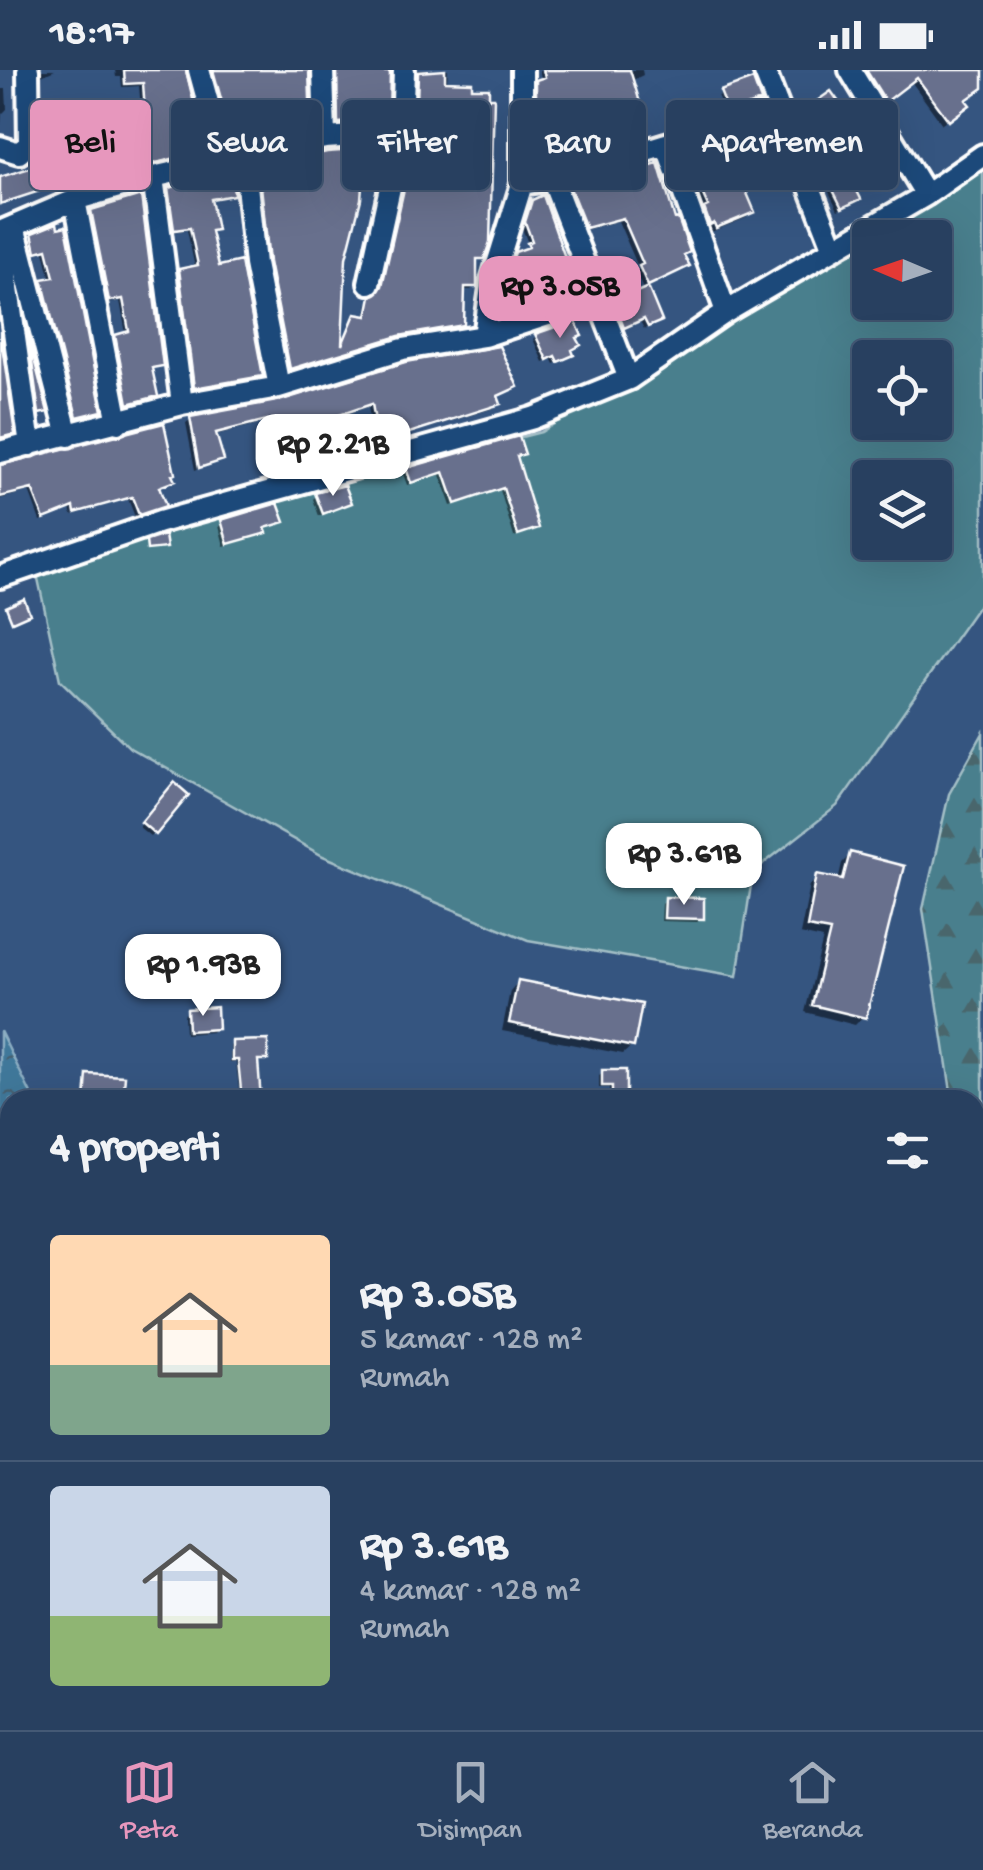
<!DOCTYPE html>
<html lang="id">
<meta charset="utf-8">
<style>
:root{--surface:#284060;--page:#304766;--text:#f1f3f6;--muted:#a5afbd;--line:#445975;--accent:#e797bd}
body{margin:0;font-family:"Gochi Hand",sans-serif;background:var(--page);color:var(--text);height:100vh;display:flex;flex-direction:column;font-size:38px;white-space:nowrap}
*{box-sizing:border-box;margin:0}
p{font-size:32px;color:var(--muted)}
.icon{flex:none;width:55px;height:55px;fill:none;stroke:currentColor;stroke-width:2;stroke-linecap:round;stroke-linejoin:round}
.map{position:relative;flex:1;overflow:hidden}
.drawer{position:absolute;left:0px;top:1020px;width:985px;height:640px;display:flex;flex-direction:column;background:var(--surface);border-radius:30px 30px 0 0;box-shadow:0 10px 40px #0002,0 0 0 2px var(--line)}
.drawer>*{flex:none}
.hud{position:absolute;left:30px;top:30px;width:925px;height:90px;display:flex;gap:20px}
.needle{width:65px;rotate:272deg}
.controls{position:absolute;left:852px;top:150px;display:grid;gap:20px}
.controls a{display:grid;place-items:center;width:100px;height:100px;border-radius:10px;background:var(--surface);box-shadow:0 10px 40px #0002,0 0 0 2px var(--line);font-size:50px}
.price{position:absolute;translate:-50% -85px;padding:0 22px;border-radius:20px;background:#fff;color:#222;font-size:32px;line-height:65px;filter:drop-shadow(0 2px 5px #0008)}
.price::after{content:'';position:absolute;left:50%;top:60px;width:30px;height:22px;margin-left:-15px;background:inherit;clip-path:polygon(0 0,100% 0,50% 100%)}
.price.active{background:var(--accent);color:#111}
ul{padding:0;list-style:none}
li{display:flex;align-items:center;gap:30px;height:250px;padding:0 50px}
li+li{border-top:2px solid var(--line)}
li span{display:grid;place-items:center;flex:none;width:280px;height:200px;border-radius:10px;color:#555}
li>.icon{margin-inline-start:auto}
span .icon{width:120px;height:120px;fill:#fffc;stroke-width:1}
li b{font-size:42px}
h2{display:flex;justify-content:space-between;align-items:center;height:120px;padding:0 50px;font-size:42px}
.tag{padding:0 35px;border-radius:10px;background:var(--surface);box-shadow:0 10px 40px #0002,0 0 0 2px var(--line);font-size:35px;line-height:90px}
.tag.active{background:var(--accent);color:#111}
.status{display:flex;justify-content:space-between;align-items:center;height:70px;padding:0 50px;background:var(--surface);direction:ltr}
.status svg{height:28px;fill:currentColor}
.tabs{display:flex;justify-content:space-around;align-items:center;height:140px;border-top:2px solid var(--line);background:var(--surface);font-size:28px;color:var(--muted)}
.tabs a{display:grid;justify-items:center;gap:5px}
.tabs .active{color:var(--accent)}
.map>svg:first-child{display:block}
</style>
<div class="status"><b>18:17</b><svg viewBox="0 0 49 12"><path d="M0 12V9h3v3zM5 12V6h3v6zM10 12V3h3v9zM15 12V0h3v12zM26 1h20v11H26zM47 4h2v5h-2z"/></svg></div>
<div class="map">
<svg width="983" height="1660" viewBox="0 0 983 1660">
<defs>
<pattern id="forest-firs" width="22" height="20" patternUnits="userSpaceOnUse" patternTransform="scale(2.5)"><rect width="22" height="20" fill="#497f8d"/><path d="M5 1l3.5 6h-7zM16 11l3.5 6h-7z" fill="#4a666c"/></pattern>
<pattern id="water-ripples" width="26" height="14" patternUnits="userSpaceOnUse" patternTransform="scale(2.5)"><rect width="26" height="14" fill="#40789a"/><path d="M2 4q2-2 4 0t4 0M15 11q2-2 4 0t4 0" fill="none" stroke="#47606f"/></pattern>
</defs>
<rect width="100%" height="100%" fill="#355580"/>
<filter id="ink" filterUnits="userSpaceOnUse"><feTurbulence type="fractalNoise" baseFrequency=".01" numOctaves="2"/><feDisplacementMap in="SourceGraphic" scale="20" xChannelSelector="R" yChannelSelector="G"/><feConvolveMatrix kernelMatrix="1 2 1 2 8 2 1 2 1" color-interpolation-filters="sRGB"/></filter>
<g filter="url(#ink)">
<path fill="#497f8d" stroke="#a4bfc6" stroke-width="2.5" fill-rule="evenodd" d="M983 83V529L837 736 753 802 737 906 528 870 323 786 130 678 60 610 34 490 541 362ZM870 168H935V232H870ZM870 288H935V352H870ZM870 408H935V472H870Z"/>
<path fill="url(#forest-firs)" stroke="#a4bfc6" stroke-width="2.5" d="M983 663V1163L975 1161V1030H948L952 1028 923 839 949 724Z"/>
<path fill="url(#water-ripples)" stroke="#8caec2" stroke-width="2.5" d="M0 961 34 1030H10V1182L0 1181Z
M975 1161 983 1163V1262L975 1260Z"/>
<path fill="#0007" d="M39 0H55L39 7Z
M115 0H184L193 57 188 61 192 83 188 87 107 108 106 102 70 110 63 86 69 74 143 61 139 16 122 17 121 7H116Z
M209 0H307L308 56 304 60 230 77Z
M332 0H389L386 49 382 53 335 56Z
M413 0H448L447 14 482 188 474 192 475 216 471 220H462V254L457 258 393 269 286 302 266 197 256 103 260 99 327 84 377 102 373 106 360 105 343 188 340 279 352 251 356 247 365 248 368 233 380 222 413 71Z
M539 0H642L643 5 631 11 641 60 625 67 624 62 568 77 567 75 559 77 546 33 533 37V16L542 11Z
M858 0H983V16L964 30 962 39 942 54 910 10 880 35Z
M0 19H6L7 39 2 44 0 65Z
M722 23 758 30 724 44 718 27Z
M806 41 808 56 817 68 806 76 794 45Z
M685 85 708 104 752 142 746 148 711 162 709 157 704 159 699 146 703 143 680 91Z
M656 96 687 196 645 217 659 250 655 254 644 259 640 251 620 260 612 238 644 222 636 202 639 199 618 151 581 161 567 124 571 120Z
M820 102 854 120 858 129 838 140 826 116 821 119 816 106Z
M169 120 232 124 208 131 214 159 211 163 217 199 260 305 257 308 191 320 177 205 195 198 187 160 171 162 166 123Z
M533 132 573 218 499 245 502 223 511 217 507 207 512 189 529 176 522 158Z
M92 142 161 295 150 300 155 325 125 336 112 271 126 264 120 231 105 234 88 146Z
M55 156 99 340 74 349 40 215 51 210 44 181 33 184 30 169Z
M536 266 569 281 567 288 554 294 551 288 543 292 533 269Z
M28 275 45 342 41 345 36 346Z
M515 317 496 328 498 333 494 338 400 367 374 371 368 337 316 354 319 369 315 374 273 388 262 353 215 365 221 389 195 400 186 353 191 349Z
M522 383 515 388 536 458 514 467 500 420 451 436 440 405 407 415 403 404 407 400Z
M0 397 170 406 172 410 157 419 163 435 159 439 135 447 128 429 72 445 70 439 40 451 29 421 0 429Z
M317 425 349 433 319 446 313 429Z
M223 452H282L263 460 260 466 224 476 219 456Z
M174 716 185 725 150 766 139 757Z
M850 785 863 947 855 955 805 942 823 869 800 864 810 815 818 807 838 811 842 793Z
M666 830 701 848 697 852 661 851 662 834Z
M518 912 632 976 623 984 502 961 510 921Z
M188 941 216 958 212 962 185 964 184 945Z
M233 973 266 989 255 992 259 1030H240L236 992H230V976Z
M603 1003 624 1030H609V1018H599V1006Z
M0 1302 6 1316 10 1314V1354L0 1356Z
M975 1406H983V1457L975 1456Z
M975 1488H983V1537H975Z
M10 1539V1603L0 1581V1543Z
M124 1650H328L329 1660H121L119 1655Z
M380 1650H483V1656L479 1660H382Z
M518 1650H624L621 1660H520Z
M645 1650H742L741 1660H648Z
M787 1650H880V1660H790Z
M925 1650H965L964 1660H926Z"/>
<path fill="#686f8d" stroke="#fff" stroke-width="2.5" d="M124 0H186L196 42 192 43 195 58 190 59 195 83 110 105 109 100 73 108 65 80 69 79 68 72 146 58 143 13 125 14Z
M213 0H309L311 57 234 75Z
M337 0 390 2 389 50 338 53Z
M445 0V11L472 12V18H489V28H494L490 172 484 189H477V217H465L464 255 399 266 290 299 269 192 259 97 327 82 385 78 379 104 363 102 361 129 346 188 342 275 355 244 367 246 371 226 382 216 416 66 418 2Z
M543 0H630L642 39 638 40 644 60 629 65 627 60 618 62 572 76 571 73 562 75 549 31 536 35V10L545 7Z
M866 0H983V18L966 30 970 35 949 51 917 8 886 32Z
M753 9 761 31 728 42 720 21Z
M831 21 841 35 811 56 820 68 809 76 795 41 805 34 807 38Z
M870 72 887 102 856 119 861 129 842 138 830 114 825 118 818 100Z
M701 78 710 100 733 90 755 142 716 158 714 153 710 155 704 138 708 136 684 83Z
M658 93 675 149 678 148 690 182 684 185 690 196 648 216 639 196 643 194 623 148 586 158 570 118Z
M43 94 49 118 0 134V107Z
M232 103 234 125 211 129 217 160 211 161 219 196 241 191 263 306 194 318 179 199 198 195 190 158 174 160 168 118Z
M141 125 163 296 152 298 158 326 128 334 115 265 129 261 123 229 109 231 91 140Z
M543 125 576 219 502 246 505 216 514 213 509 201 515 182 529 177 527 173 532 171 525 152 532 130Z
M57 153 58 158 66 156 102 341 77 347 42 209 54 207 47 179 36 182 32 163Z
M648 217 662 251 648 257 644 249 624 258 614 232Z
M570 252H576L582 266 577 268 581 275 572 280 574 285 558 292 555 286 547 290 535 264Z
M0 261 15 364 0 368Z
M29 270 48 342 39 344Z
M499 276 518 317 498 326 501 334 406 364 378 368 372 334 318 352 322 370 277 386 267 350 216 363 224 390 199 398 190 347 282 330 406 292Z
M164 353 175 404 172 405 175 411 159 417 166 436 139 445 132 427 75 443 74 437 44 449 32 419 0 427V395Z
M519 366 525 384 517 386 539 458 518 465 503 418 455 434 444 402 411 413 406 398Z
M345 415 352 433 323 444 315 423Z
M278 433 285 452 265 458 267 463 228 474 221 450Z
M165 465 167 478 147 480 146 471Z
M24 529 30 544 12 552 6 537Z
M174 712 189 725 156 765 141 752Z
M850 782 904 796 866 948 812 935 830 861 807 857 817 804 843 809Z
M665 827 704 828V849L664 848Z
M518 910 642 934 634 977 509 953Z
M217 937 218 959 188 961 187 939Z
M268 970V990H258L261 1030H242L238 990H232V971Z
M602 1000H626V1030H612V1016H602Z
M87 1004 125 1006 123 1030H85Z"/>
<g fill="none" stroke-linecap="round" stroke-linejoin="round">
<defs>
<path id="street" d="M199 0 224 91
M323 0 325 68
M764 0 834 179
M850 0 926 125
M666 74 780 41
M0 77 19 83 29 74 28 0
M244 85 255 194 279 317
M153 107 182 334
M552 109 629 309
M522 114 552 109 666 74 726 242
M75 130 118 353
M14 156 68 366
M0 162 75 130 153 107 325 68 402 63
M0 162 30 375
M369 213 402 63 404 0
M484 266 492 211 522 114V0
M0 382 182 334 279 317 403 279 484 266 596 229
M0 507 160 452 533 348 629 309 726 242 926 125 983 85
M0 1215H10
M975 1296 983 1300
M0 1370 10 1365
M0 1420 10 1438
M0 1514 10 1510
M109 1650 114 1660
M374 1650V1660
M11 1660 41 1650
M512 1660V1650
M639 1660V1650
M780 1660V1650
M917 1660V1650"/>
</defs>
<use href="#street" stroke="#fff" stroke-width="28"/>
<use href="#street" stroke="#1f4a7a" stroke-width="20"/>
</g>
</g>
</svg>
<div class="controls">
<a><svg class="needle" viewBox="-14 -14 28 28"><path d="M0-13l5 13h-10z" fill="#e53935"/><path d="M0 13l5-13h-10z" fill="#a5afbd"/></svg></a>
<a><svg class="icon" aria-label="locate" viewBox="0 0 24 24"><circle cx="12" cy="12" r="6"/><path d="M12 2v4M12 18v4M2 12h4M18 12h4"/></svg></a>
<a><svg class="icon" aria-label="layers" viewBox="0 0 24 24"><path d="M12 4l9 5-9 5-9-5zM3 14l9 5 9-5"/></svg></a>
</div>
<b class="price active" style="left:560px;top:271px">Rp 3.05B</b>
<b class="price" style="left:333px;top:429px">Rp 2.21B</b>
<b class="price" style="left:684px;top:838px">Rp 3.61B</b>
<b class="price" style="left:203px;top:949px">Rp 1.93B</b>
<div class="hud">
<a class="tag active">Beli</a>
<a class="tag">Sewa</a>
<a class="tag">Filter</a>
<a class="tag">Baru</a>
<a class="tag">Apartemen</a>
</div>
<section class="drawer">
<h2>4 properti<svg class="icon" aria-label="filters" viewBox="0 0 24 24"><path d="M4 7h16M4 17h16"/><circle cx="9" cy="7" r="2"/><circle cx="15" cy="17" r="2"/></svg></h2>
<ul>
<li><span style="background:linear-gradient(#ffd9b3 65%,#7fa58c 0)"><svg class="icon" aria-label="home" viewBox="0 0 24 24"><path d="M3 11l9-7 9 7M6 9v11h12V9"/></svg></span><div><b>Rp 3.05B</b><p>5 kamar · 128 m²</p><p>Rumah</p></div></li>
<li><span style="background:linear-gradient(#c9d6e8 65%,#8fb573 0)"><svg class="icon" aria-label="home" viewBox="0 0 24 24"><path d="M3 11l9-7 9 7M6 9v11h12V9"/></svg></span><div><b>Rp 3.61B</b><p>4 kamar · 128 m²</p><p>Rumah</p></div></li>
</ul>
</section>
</div>
<nav class="tabs">
<a class="active"><svg class="icon" aria-label="map" viewBox="0 0 24 24"><path d="M3 6l6-2 6 2 6-2v14l-6 2-6-2-6 2zM9 4v14M15 6v14"/></svg>Peta</a>
<a><svg class="icon" aria-label="saved" viewBox="0 0 24 24"><path d="M7 4h10v16l-5-4-5 4z"/></svg>Disimpan</a>
<a><svg class="icon" aria-label="home" viewBox="0 0 24 24"><path d="M3 11l9-7 9 7M6 9v11h12V9"/></svg>Beranda</a>
</nav>
